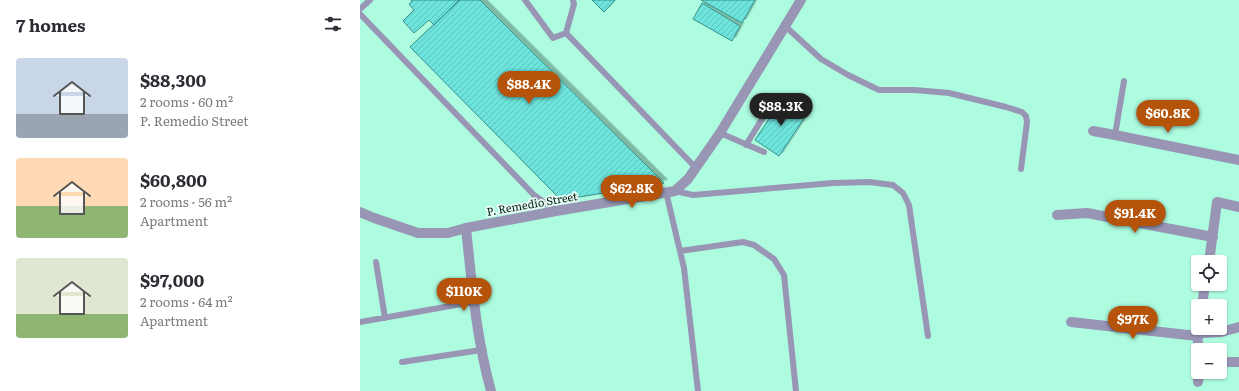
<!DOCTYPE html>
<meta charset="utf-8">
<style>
:root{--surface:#fff;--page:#f7f7f7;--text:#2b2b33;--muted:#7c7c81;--accent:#b45309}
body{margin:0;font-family:Literata,serif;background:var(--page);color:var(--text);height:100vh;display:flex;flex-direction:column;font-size:15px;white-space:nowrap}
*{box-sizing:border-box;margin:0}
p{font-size:13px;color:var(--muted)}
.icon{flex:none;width:22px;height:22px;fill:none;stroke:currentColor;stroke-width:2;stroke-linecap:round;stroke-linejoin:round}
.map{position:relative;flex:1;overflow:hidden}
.sheet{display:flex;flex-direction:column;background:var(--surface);width:360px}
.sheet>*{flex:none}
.controls{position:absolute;left:831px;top:255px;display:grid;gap:8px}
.controls a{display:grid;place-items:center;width:36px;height:36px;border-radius:4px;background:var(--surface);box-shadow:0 1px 3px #0004;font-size:20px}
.price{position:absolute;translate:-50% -34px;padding:0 9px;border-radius:14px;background:var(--accent);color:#fff;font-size:13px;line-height:26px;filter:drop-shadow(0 1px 2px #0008)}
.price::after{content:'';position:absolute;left:50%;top:24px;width:12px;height:9px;margin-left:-6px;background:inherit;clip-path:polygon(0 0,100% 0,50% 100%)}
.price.on{background:#222;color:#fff}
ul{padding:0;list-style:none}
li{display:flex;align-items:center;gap:12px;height:100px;padding:0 16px}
li span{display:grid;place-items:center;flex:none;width:112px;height:80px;border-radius:4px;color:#555}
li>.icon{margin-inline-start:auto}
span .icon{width:48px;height:48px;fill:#fffc;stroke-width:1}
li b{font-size:17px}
h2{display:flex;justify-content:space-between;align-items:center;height:48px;padding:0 16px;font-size:17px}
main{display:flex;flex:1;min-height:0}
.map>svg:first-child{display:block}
</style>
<main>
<section class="sheet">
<h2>7 homes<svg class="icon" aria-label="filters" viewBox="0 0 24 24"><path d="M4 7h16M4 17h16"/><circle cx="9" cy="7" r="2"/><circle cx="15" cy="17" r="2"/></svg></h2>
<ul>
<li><span style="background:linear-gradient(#c9d6e8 70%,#9aa5b1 0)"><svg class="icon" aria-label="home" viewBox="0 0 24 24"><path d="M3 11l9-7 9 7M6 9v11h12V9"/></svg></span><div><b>$88,300</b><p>2 rooms · 60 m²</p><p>P. Remedio Street</p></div></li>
<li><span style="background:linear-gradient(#ffd9b3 60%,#8fb573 0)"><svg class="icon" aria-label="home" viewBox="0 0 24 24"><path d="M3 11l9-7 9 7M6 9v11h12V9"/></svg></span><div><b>$60,800</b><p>2 rooms · 56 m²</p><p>Apartment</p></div></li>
<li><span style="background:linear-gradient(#dfe7d0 70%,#8fb573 0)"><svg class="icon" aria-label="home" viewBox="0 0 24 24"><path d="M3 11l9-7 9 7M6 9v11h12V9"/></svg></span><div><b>$97,000</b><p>2 rooms · 64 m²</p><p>Apartment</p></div></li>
</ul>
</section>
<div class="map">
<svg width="879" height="391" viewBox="0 0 879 391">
<defs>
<pattern id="building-hatch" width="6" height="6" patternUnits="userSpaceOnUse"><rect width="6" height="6" fill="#6de4dc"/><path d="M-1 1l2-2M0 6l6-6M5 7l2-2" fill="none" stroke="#5dc3bc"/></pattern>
<filter id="shadow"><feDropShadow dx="3.5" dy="-3.5" stdDeviation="0" flood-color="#0004"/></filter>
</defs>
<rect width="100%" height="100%" fill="#adfcdf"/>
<path fill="url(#building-hatch)" stroke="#35918c" filter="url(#shadow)" d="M51 0H99L74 25 69 20 54 33 43 21 54 10 49 4 52 2Z
M100 0H120L304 183 201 200 50 47Z
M232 0H255L244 12Z
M341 0H395L382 23Z
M342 3 380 26 372 41 333 19Z
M423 98 447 114 419 156 395 140Z"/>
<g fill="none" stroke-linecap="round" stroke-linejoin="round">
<path stroke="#9895b5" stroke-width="6" d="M165 0 193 38 206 33
M0 9 10 0
M0 14 174 195 196 211
M425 26 461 59 488 75 519 90H555L589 93 646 107 662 112 666 116 667 122 661 169
M206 33 335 167
M206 33 214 4 213 0
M360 133 404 152
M755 135 764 81
M386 145 415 98
M315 191 333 195 473 183 509 182 533 185 543 193 549 205 568 336
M306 192 324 268 338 391
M320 251 383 242 394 245 414 259 424 275 436 391
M16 262 25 318
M0 322 113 302
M42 362 121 350"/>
<path stroke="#9895b5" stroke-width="10" d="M733 131 755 135 879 160
M697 215 727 213 853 237
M106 228C112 284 116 337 131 391
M849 262 857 202 879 207
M842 306 845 284
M711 322 837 336 843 333 861 332 879 327
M838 330 837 336 839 350
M860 362H879
M838 382 839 372"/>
<path stroke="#9895b5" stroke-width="10" d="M0 212 14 218 58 233H88L106 228 196 211 315 191 328 179 360 133 441 0"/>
</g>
<g text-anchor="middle" stroke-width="3.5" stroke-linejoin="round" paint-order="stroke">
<g font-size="11" fill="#012118" stroke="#e8faf3">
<text transform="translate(172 204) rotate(-10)" y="4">P. Remedio Street</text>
</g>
</g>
</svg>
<div class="controls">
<a><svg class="icon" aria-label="locate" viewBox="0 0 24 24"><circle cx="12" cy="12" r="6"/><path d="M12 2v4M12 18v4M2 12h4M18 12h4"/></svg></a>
<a>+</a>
<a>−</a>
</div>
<b class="price" style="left:169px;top:105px">$88.4K</b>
<b class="price on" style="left:421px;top:127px">$88.3K</b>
<b class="price" style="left:808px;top:134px">$60.8K</b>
<b class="price" style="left:272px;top:209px">$62.8K</b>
<b class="price" style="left:775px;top:234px">$91.4K</b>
<b class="price" style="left:104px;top:312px">$110K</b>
<b class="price" style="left:773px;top:340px">$97K</b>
</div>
</main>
